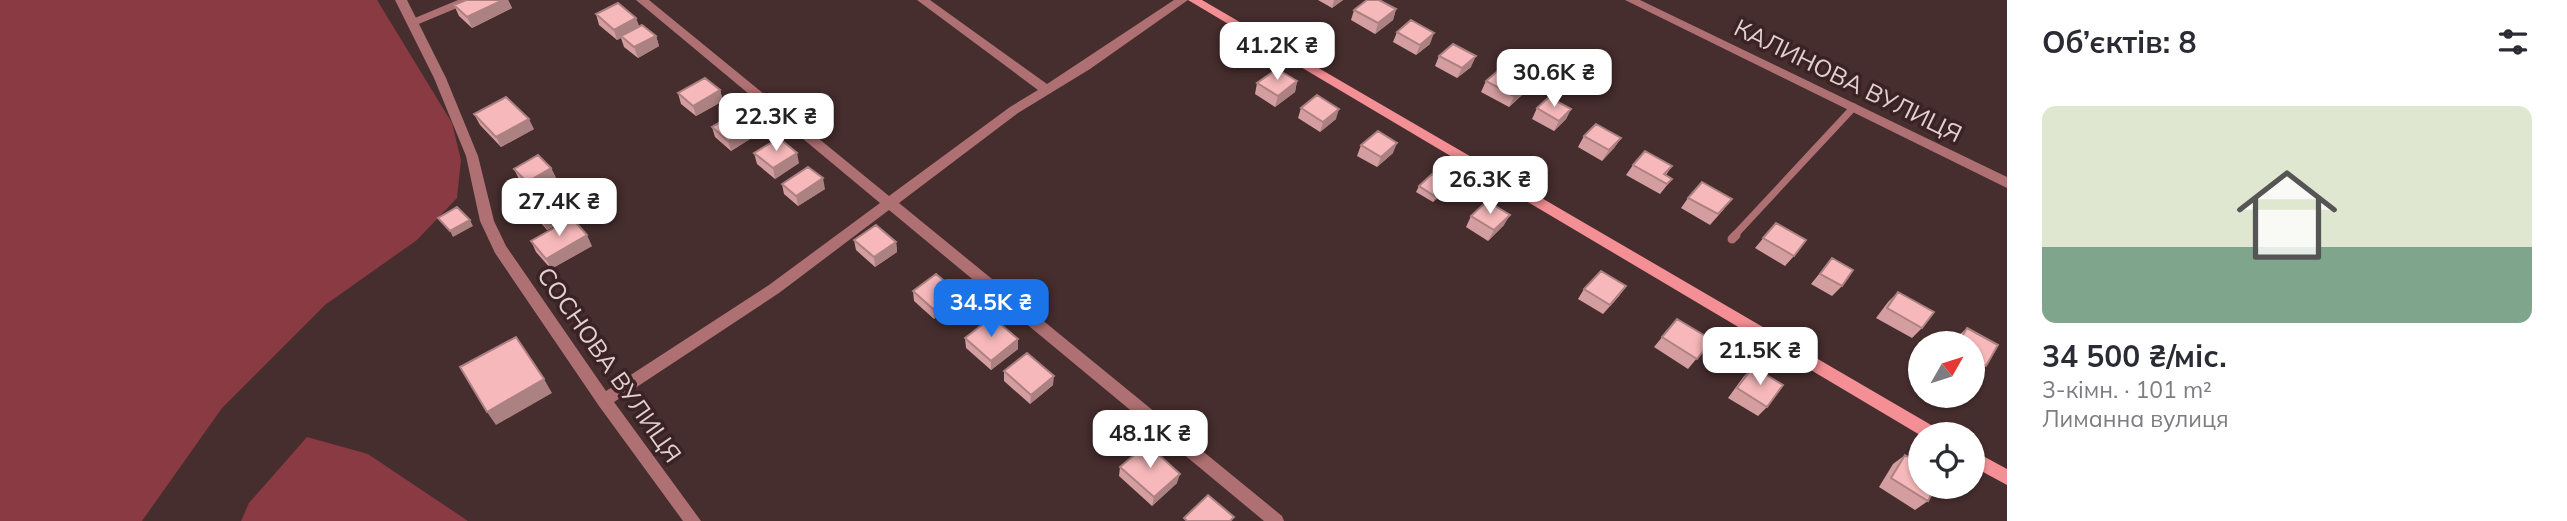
<!DOCTYPE html>
<html lang="uk">
<meta charset="utf-8">
<style>
:root{--surface:#fff;--page:#f2f2f3;--text:#2b2b33;--muted:#7c7c81;--line:#e1e1e2;--accent:#1a73e8}
body{margin:0;font-family:Mulish,sans-serif;background:var(--page);color:var(--text);height:100vh;display:flex;flex-direction:column;font-size:26px;white-space:nowrap}
*{box-sizing:border-box;margin:0}
p{font-size:23px;color:var(--muted)}
.icon{flex:none;width:38px;height:38px;fill:none;stroke:currentColor;stroke-width:2;stroke-linecap:round;stroke-linejoin:round}
.map{position:relative;flex:1;overflow:hidden}
.panel{display:flex;flex-direction:column;background:var(--surface);width:560px}
.panel>*{flex:none}
.needle{width:46px;rotate:51deg}
.tools{position:absolute;left:1908px;top:331px;display:grid;gap:14px}
.tools a{display:grid;place-items:center;width:77px;height:77px;border-radius:50%;background:var(--surface);box-shadow:0 2px 5px #0004;font-size:35px}
.price{position:absolute;translate:-50% -60px;padding:0 16px;border-radius:14px;background:#fff;color:#222;font-size:23px;line-height:46px;filter:drop-shadow(0 2px 4px #0008)}
.price::after{content:'';position:absolute;left:50%;top:42px;width:21px;height:16px;margin-left:-10px;background:inherit;clip-path:polygon(0 0,100% 0,50% 100%)}
.price.current{background:var(--accent);color:#fff}
ul{padding:0;list-style:none}
li{display:grid;align-content:center;gap:14px;height:371px;padding:0 35px}
li+li{border-top:2px solid var(--line)}
li span{display:grid;place-items:center;height:217px;border-radius:14px;color:#555}
li>.icon{margin-inline-start:auto}
span .icon{width:126px;height:126px;fill:#fffc;stroke-width:1}
li b{font-size:30px}
h2{display:flex;justify-content:space-between;align-items:center;height:84px;padding:0 35px;font-size:30px}
main{display:flex;flex:1;min-height:0}
.map>svg:first-child{display:block}
</style>
<main>
<div class="map">
<svg width="2007" height="521" viewBox="0 0 2007 521">
<rect width="100%" height="100%" fill="#462d2e"/>
<path fill="#8a3a42" d="M0 0H377L452 123 461 160 457 198 417 240 325 305 222 408 142 521H0Z
M307 437 368 454 468 521H241L249 503Z"/>
<g fill="none" stroke-linecap="round" stroke-linejoin="round">
<path stroke="#af7073" stroke-width="7" d="M412 23 467 0
M1734 236 1854 107"/>
<path stroke="#af7073" stroke-width="9" d="M1732 239 1736 235"/>
<path fill="#af7073" fill-rule="evenodd" d="M395 0H407L446 78 478 156 494 221 506 246 606 391 769 285 880 203 636 0H649L889 196 1010 107 1038 90 917 0H930L1047 84 1174 0H1188L1090 69 1018 113 899 203 1282 516 1284 521H1264L889 210 779 293 614 402 701 521H683L599 406 495 253 480 221 466 156 434 78Z
M1625 0H1640L2007 177V188Z"/>
<path fill="#f48f95" fill-rule="evenodd" d="M1188 0H1202L1938 429 1940 434 1920 435Z
M1972 450 2007 469V485L1972 466Z"/>
</g>
<path fill="#d49ea0" d="M466 0H508L512 8 472 28 459 16 454 5Z
M1318 0H1343L1332 8Z
M1396 9 1393 20 1375 34 1351 20 1354 10Z
M596 14 639 26 656 36 659 46 638 58 624 47 621 38 617 40 599 25Z
M1397 32 1430 44 1416 55 1393 42Z
M1439 56 1471 67 1457 78 1435 66Z
M1297 81 1295 92 1275 107 1255 94 1257 83Z
M1486 81 1527 84 1522 95 1509 107 1481 92Z
M720 90 723 101 696 116 681 104 678 93Z
M1301 108 1336 119 1320 132 1298 118Z
M1537 108 1571 109 1566 119 1554 131 1532 119Z
M474 114 534 129 501 147 480 125Z
M712 127 758 134 731 151 715 137Z
M1584 136 1621 138 1614 148 1602 161 1578 147Z
M1361 145 1393 153 1377 167 1357 156Z
M754 153 799 163 775 179 757 164Z
M1633 165 1672 166 1666 175 1672 179 1660 194 1626 175Z
M551 168 556 178 532 192 519 179 514 169Z
M782 184 825 189 798 206 784 194Z
M1419 186 1447 190 1433 202 1416 192Z
M1688 198 1724 209 1710 225 1681 208Z
M587 199 579 209 581 212 547 230 530 210 525 200Z
M1471 216 1504 225 1488 241 1466 227Z
M1776 223 1794 256 1785 266 1755 248Z
M854 240 896 242 897 252 875 267 856 250Z
M531 241 592 246 551 269 536 252Z
M1832 258 1842 286 1832 296 1811 284Z
M1626 286 1619 296 1603 314 1578 299 1584 289Z
M913 291H956L957 301 934 319 914 301Z
M1898 292 1922 328 1912 338 1876 318 1888 302Z
M1677 319 1712 340 1688 369 1654 347Z
M1967 328 1986 366 1974 375 1972 374V343H1953L1956 338Z
M965 338 1018 349 991 370 966 348Z
M1753 367 1767 407 1758 416 1728 398 1744 376Z
M1004 371 1053 385 1030 404 1004 381Z
M1905 455 1928 501 1915 510 1879 487 1893 464Z
M1120 467 1177 483 1152 506 1119 476Z"/>
<path fill="#ac8182" d="M503 0H508L512 8 472 28 467 17Z
M1334 0H1343L1332 8Z
M1396 9 1393 20 1375 34 1378 23Z
M636 18 640 28 621 36V38L617 40 614 30Z
M1434 33 1430 44 1416 55 1420 45Z
M656 36 659 46 638 58 634 47Z
M1476 56 1471 67 1457 78 1462 68Z
M1297 81 1295 92 1275 107 1278 96Z
M1527 84 1522 95 1509 107 1514 96Z
M720 90 723 101 696 116 693 106Z
M1339 109 1336 119 1320 132 1323 122Z
M1571 109 1566 119 1554 131 1559 121Z
M529 119 534 129 501 147 496 137Z
M756 124 758 134 731 151 728 141Z
M1621 138 1614 148 1602 161 1609 150Z
M1397 143 1393 153 1377 167 1381 157Z
M797 153 799 163 775 179 773 168Z
M551 168 556 178 532 192 527 182Z
M823 178 825 189 798 206 796 196Z
M1449 185 1447 190 1433 202 1436 197Z
M583 188 587 199 579 209 581 212 547 230 542 220 574 200Z
M1510 215 1504 225 1488 241 1494 230Z
M470 220 473 226 453 237 450 231Z
M587 235 592 246 551 269 546 259Z
M896 242 897 252 875 267 874 257Z
M1626 286 1619 296 1603 314 1610 305Z
M956 291 957 301 934 319 933 309Z
M1018 339V349L991 370V361Z
M1054 376 1053 385 1030 404 1031 395Z
M544 379 552 393 496 425 487 412Z
M1180 474 1177 483 1152 506 1154 497Z"/>
<path fill="#f6b8ba" stroke="#ac8182" stroke-width="2" d="M466 0H503L467 17 454 5Z
M1367 0H1379L1396 9 1378 23 1354 10Z
M618 3 636 18 614 30 596 14Z
M1411 20 1434 33 1420 45 1397 32Z
M642 25 656 36 634 47 621 36Z
M1453 44 1476 56 1462 68 1439 56Z
M1277 69 1297 81 1278 96 1257 83Z
M1500 69 1527 84 1514 96 1486 81Z
M705 78 720 90 693 106 678 93Z
M1317 95 1339 109 1323 122 1301 108Z
M506 97 529 119 496 137 474 114Z
M1549 97 1571 109 1559 121 1537 108Z
M740 110 756 124 728 141 712 127Z
M1596 124 1621 138 1609 150 1584 136Z
M1378 131 1397 143 1381 157 1361 145Z
M779 138 797 153 773 168 754 153Z
M1645 151 1672 166 1664 174 1672 179 1667 184 1633 165Z
M538 155 551 168 527 182 514 169Z
M808 167 823 178 796 196 782 184Z
M1432 174 1449 185 1436 197 1419 186Z
M570 181 581 184 583 188 574 200 576 201 542 220 525 200 559 182Z
M1702 182 1732 199 1718 214 1688 198Z
M1487 201 1510 215 1494 230 1471 216Z
M457 207 470 220 450 231 438 218Z
M572 218 587 235 546 259 531 241Z
M1776 223 1806 240 1794 256 1763 238Z
M876 225 896 242 874 257 854 240Z
M1832 258 1853 270 1842 286 1820 274Z
M1601 271 1626 286 1610 305 1584 289Z
M936 274 956 291 933 309 913 291Z
M1898 292 1934 312 1922 328 1887 308Z
M992 317 1018 339 991 361 965 338Z
M1677 319 1712 340 1697 359 1662 337Z
M1967 328 1998 345 1986 366 1972 358V343H1958Z
M516 337 544 379 487 412 460 367Z
M1027 353 1054 376 1031 395 1004 371Z
M1753 367 1783 385 1767 407 1737 388Z
M1147 444 1180 474 1154 497 1120 467Z
M1905 455 1920 464V486H1936L1928 501 1891 478Z
M1208 495 1234 517 1230 521H1187L1184 518Z"/>
<g text-anchor="middle" stroke-width="7" stroke-linejoin="round" paint-order="stroke">
<g font-size="24" fill="#e1d1d1" stroke="#3b2325">
<text transform="translate(1848 81) rotate(26)" y="8">КАЛИНОВА ВУЛИЦЯ</text>
<text transform="translate(609 365) rotate(55)" y="8">СОСНОВА ВУЛИЦЯ</text>
</g>
</g>
</svg>
<div class="tools">
<a><svg class="needle" viewBox="-14 -14 28 28"><path d="M0-13l5 13h-10z" fill="#e53935"/><path d="M0 13l5-13h-10z" fill="#7c7c81"/></svg></a>
<a><svg class="icon" aria-label="locate" viewBox="0 0 24 24"><circle cx="12" cy="12" r="6"/><path d="M12 2v4M12 18v4M2 12h4M18 12h4"/></svg></a>
</div>
<b class="price" style="left:1277px;top:82px">41.2K ₴</b>
<b class="price" style="left:1554px;top:109px">30.6K ₴</b>
<b class="price" style="left:776px;top:153px">22.3K ₴</b>
<b class="price" style="left:1490px;top:216px">26.3K ₴</b>
<b class="price" style="left:559px;top:238px">27.4K ₴</b>
<b class="price current" style="left:991px;top:339px">34.5K ₴</b>
<b class="price" style="left:1760px;top:387px">21.5K ₴</b>
<b class="price" style="left:1150px;top:470px">48.1K ₴</b>
</div>
<section class="panel">
<h2>Об’єктів: 8<svg class="icon" aria-label="filters" viewBox="0 0 24 24"><path d="M4 7h16M4 17h16"/><circle cx="9" cy="7" r="2"/><circle cx="15" cy="17" r="2"/></svg></h2>
<ul>
<li><span style="background:linear-gradient(#dfe7d0 65%,#7fa58c 0)"><svg class="icon" aria-label="home" viewBox="0 0 24 24"><path d="M3 11l9-7 9 7M6 9v11h12V9"/></svg></span><div><b>34 500 ₴/міс.</b><p>3-кімн. · 101 m²</p><p>Лиманна вулиця</p></div></li>
</ul>
</section>
</main>
